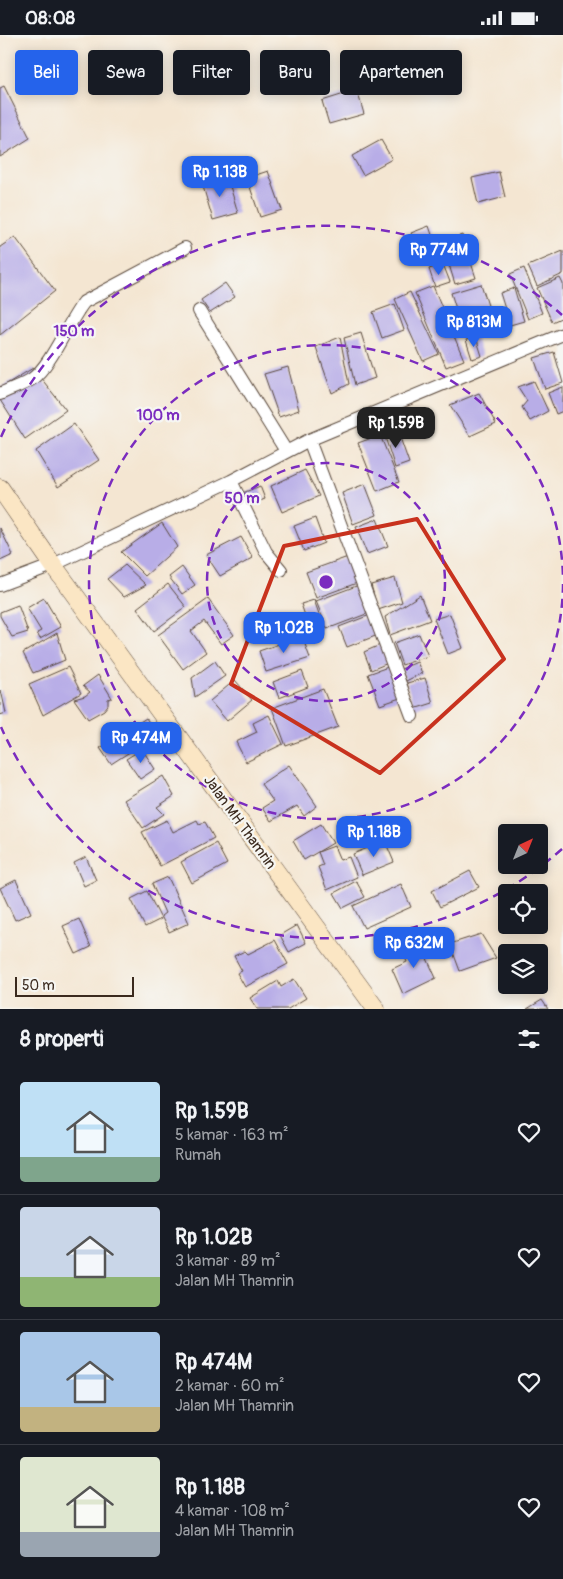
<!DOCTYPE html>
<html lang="id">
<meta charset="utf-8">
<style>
:root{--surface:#171b24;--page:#242831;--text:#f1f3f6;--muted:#9ea1a6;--line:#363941;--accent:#2563eb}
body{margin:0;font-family:Pangolin,sans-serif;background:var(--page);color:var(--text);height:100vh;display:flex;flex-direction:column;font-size:19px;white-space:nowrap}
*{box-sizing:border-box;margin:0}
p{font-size:16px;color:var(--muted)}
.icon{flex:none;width:28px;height:28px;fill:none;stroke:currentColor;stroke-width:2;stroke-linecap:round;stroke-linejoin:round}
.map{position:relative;height:974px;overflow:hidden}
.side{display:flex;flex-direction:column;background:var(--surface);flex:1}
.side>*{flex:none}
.hud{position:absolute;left:15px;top:15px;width:534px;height:45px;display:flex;gap:10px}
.needle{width:32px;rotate:43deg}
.controls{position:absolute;left:498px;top:789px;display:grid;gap:10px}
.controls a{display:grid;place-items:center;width:50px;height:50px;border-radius:5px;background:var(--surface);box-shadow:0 2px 12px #0003;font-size:25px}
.scale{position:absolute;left:15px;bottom:12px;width:119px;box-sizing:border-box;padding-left:5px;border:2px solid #3b2a1e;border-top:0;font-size:14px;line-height:18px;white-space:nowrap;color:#3b2a1e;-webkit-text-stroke:4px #f6f6f2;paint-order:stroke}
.price{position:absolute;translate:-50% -42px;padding:0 11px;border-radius:10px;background:var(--accent);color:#fff;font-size:16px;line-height:32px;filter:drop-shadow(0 1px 2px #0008)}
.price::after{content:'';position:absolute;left:50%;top:30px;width:15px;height:11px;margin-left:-8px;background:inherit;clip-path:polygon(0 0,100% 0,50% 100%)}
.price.current{background:#222;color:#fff}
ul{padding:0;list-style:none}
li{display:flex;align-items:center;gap:15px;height:125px;padding:0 20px}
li+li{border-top:1px solid var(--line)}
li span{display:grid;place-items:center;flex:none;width:140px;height:100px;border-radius:5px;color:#555}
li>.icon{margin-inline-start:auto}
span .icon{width:60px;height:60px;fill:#fffc;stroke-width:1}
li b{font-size:21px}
h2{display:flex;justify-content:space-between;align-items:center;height:60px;padding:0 20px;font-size:21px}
.tag{padding:0 18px;border-radius:5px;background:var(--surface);box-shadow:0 2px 12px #0003;font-size:18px;line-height:45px}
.tag.current{background:var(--accent);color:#fff}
.status{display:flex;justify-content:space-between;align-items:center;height:35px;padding:0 25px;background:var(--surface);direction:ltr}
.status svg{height:14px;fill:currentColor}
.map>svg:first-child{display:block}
</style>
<div class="status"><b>08:08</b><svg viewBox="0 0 49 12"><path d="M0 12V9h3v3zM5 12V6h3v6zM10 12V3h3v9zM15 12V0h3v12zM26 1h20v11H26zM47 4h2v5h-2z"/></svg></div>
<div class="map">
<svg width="563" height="974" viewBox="0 0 563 974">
<rect width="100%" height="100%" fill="#f6f6f2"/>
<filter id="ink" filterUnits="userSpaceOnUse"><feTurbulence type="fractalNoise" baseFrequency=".02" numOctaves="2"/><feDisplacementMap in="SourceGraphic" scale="10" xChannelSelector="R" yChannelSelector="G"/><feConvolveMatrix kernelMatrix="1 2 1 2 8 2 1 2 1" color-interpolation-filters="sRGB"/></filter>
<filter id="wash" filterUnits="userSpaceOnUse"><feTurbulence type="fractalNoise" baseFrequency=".0096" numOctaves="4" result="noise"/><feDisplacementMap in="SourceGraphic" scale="20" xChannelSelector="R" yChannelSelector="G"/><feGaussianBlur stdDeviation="1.12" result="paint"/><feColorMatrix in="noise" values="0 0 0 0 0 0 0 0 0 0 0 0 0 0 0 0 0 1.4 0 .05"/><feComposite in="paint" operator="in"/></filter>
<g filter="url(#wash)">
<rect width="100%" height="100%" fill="#f4e6d2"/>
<g id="blocks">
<path fill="#b8ade7" d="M4 51 30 103 0 122V53Z
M357 55 364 79 329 89 322 66Z
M381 105 392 124 363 140 352 121Z
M268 136 282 175 260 182 247 143Z
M499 137 505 162 478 169 472 143Z
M227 141 238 178 213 185 202 148Z
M429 191 439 220 422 226 411 198Z
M462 200 476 243 455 249 442 207Z
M15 202 55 256 0 300V212Z
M563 216V239L537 251 528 231Z
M443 229 450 247 435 252 429 234Z
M524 233 542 278 528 284 510 239Z
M560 243 563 249V282L552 287 537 253Z
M225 248 235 262 210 278 201 265Z
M481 249 494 289 464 299 451 258Z
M433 251 464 325 446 332 415 258Z
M514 253 524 286 510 290 500 258Z
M410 257 439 319 423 326 395 264Z
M395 269 404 295 382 303 373 277Z
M361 298 375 343 355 350 344 303Z
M340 302 349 349 332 358 316 312Z
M476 302 482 321 472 324 466 305Z
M554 317 563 348 545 354 534 323Z
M288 332 299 375 279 382 264 339Z
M33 333 66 375 25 404 0 365V353Z
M534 346 548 376 530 386 522 372 527 366 518 352Z
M563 352V376L556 379 548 358Z
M479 358 496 389 470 401 450 370Z
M74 389 99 425 58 452 36 416Z
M397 394 409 428 395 433 384 399Z
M380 400 399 447 377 456 358 408Z
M305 435 319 461 282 477 271 451Z
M365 449 377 480 353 489 342 458Z
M260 451 265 464 245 472 240 459Z
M315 483 324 508 304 516 294 491Z
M377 484 388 511 367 519 356 492Z
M162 488 177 512 145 541 121 517Z
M0 493 13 520 0 526Z
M241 502 253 523 220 541 206 520Z
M348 522 357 548 316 563 306 537Z
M125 530 146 550 124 562 107 544Z
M182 532 195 550 182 559 169 542Z
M395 543 402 567 378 575 371 550Z
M168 549 186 572 154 596 137 573Z
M359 550 369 578 327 594 316 566Z
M420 560 430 585 390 600 385 582Z
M44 563 61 592 40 604 37 598 41 596 27 573Z
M208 564 234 600 221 609 204 586 191 596 206 617 183 634 158 600Z
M314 565 324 593 311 598 301 569Z
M18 570 28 597 12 602 0 581V577Z
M450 579 463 613 448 619 434 584Z
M370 580 378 600 347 612 339 592Z
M57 598 65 625 33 638 23 618Z
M419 599 428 621 402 630 394 608Z
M302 601 310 623 266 637 259 616Z
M380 610 388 628 371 635 364 617Z
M215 626 225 641 195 662 192 643Z
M417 627 422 638 406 646 401 634Z
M68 632 81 658 43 680 29 649Z
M388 632 400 663 380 670 368 639Z
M302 636 308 652 279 663 273 647Z
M98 640 112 663 108 664V670L104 675 88 684 74 664 85 661 90 657 83 651Z
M425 643 433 668 414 674 407 648Z
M235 645 252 665 227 686 210 666Z
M323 654 338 692 286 711 272 673Z
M1 655 6 678 0 680V656Z
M269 680 283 709 246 727 236 707 257 697 253 688Z
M146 683 157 699 142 709 131 693Z
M129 695 139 711 111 729 100 713Z
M142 714 155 734 140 744 126 724Z
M289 730 317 771 304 781 297 771 271 786 262 773 273 766 261 749Z
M163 741 174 761 157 772 164 779 143 793 124 765Z
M167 785 173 797 197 785 199 789 205 787 214 803 160 831 142 797Z
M321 789 333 808 304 825 293 806Z
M385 806 394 827 362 840 353 819Z
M216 808 227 829 192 848 181 827Z
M334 811 340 825 349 822 357 842 327 855 318 832 323 830 318 817Z
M86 822 96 845 84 851 74 828Z
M470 836 479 852 440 872 432 856Z
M168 842 189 888 169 897 161 881 165 878 152 849Z
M16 845 31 878 15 885 0 853Z
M356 846 365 862 343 873 334 858Z
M401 849 411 872 364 893 353 871Z
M147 856 161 884 145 892 131 864Z
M79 884 91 912 76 919 63 891Z
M297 890 306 908 289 917 280 900Z
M481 899 496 923 460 936 450 909Z
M275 905 288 929 245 952 237 938 242 936 234 921 245 916 248 919Z
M419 906 436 943 403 959 392 934 407 927 401 914Z
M294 944 306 963 288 974H257L250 963 278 946 281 952Z
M542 965 548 974H527Z"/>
</g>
</g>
<g filter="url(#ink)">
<use href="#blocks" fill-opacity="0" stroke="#574639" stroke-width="1"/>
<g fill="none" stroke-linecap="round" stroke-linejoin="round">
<defs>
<path id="street" d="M199 276 286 416
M0 359C10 354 23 350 32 344 52 329 67 289 84 267L185 213
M309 405 412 681
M231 446 266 517 281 535
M0 550 53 530 231 446 309 405 563 299"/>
<path id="secondary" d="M0 453 53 530 376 974"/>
</defs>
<use href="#street" stroke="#574639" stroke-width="14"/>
<use href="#secondary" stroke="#574639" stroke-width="19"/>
<use href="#street" stroke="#fff" stroke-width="12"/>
<use href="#secondary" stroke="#fbe6c4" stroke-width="18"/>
</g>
</g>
<path fill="none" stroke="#c8321e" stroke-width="4" stroke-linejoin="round" d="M417 484 504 624 380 738 231 649 284 511Z"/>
<g fill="none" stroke="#7b2cbf" stroke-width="2.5" stroke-dasharray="9 6">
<circle cx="326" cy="547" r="119"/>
<path d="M563 549A237 237 0 1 1 563 545"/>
<path d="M562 814A356 356 0 0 1 1 692M1 402A356 356 0 0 1 562 280"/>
</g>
<g text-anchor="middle" stroke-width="4.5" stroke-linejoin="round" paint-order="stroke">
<g font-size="15" fill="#3b2a1e" stroke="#f6f6f2">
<text transform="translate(240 787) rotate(54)" y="5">Jalan MH Thamrin</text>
</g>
</g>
<circle cx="326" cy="547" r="8" fill="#7b2cbf" stroke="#f6f6f2" stroke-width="2.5"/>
<g font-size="15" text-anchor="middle" font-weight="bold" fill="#7b2cbf" stroke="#f6f6f2" stroke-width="4.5" stroke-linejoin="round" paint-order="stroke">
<text x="74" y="301">150 m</text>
<text x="158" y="385">100 m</text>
<text x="242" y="468">50 m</text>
</g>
</svg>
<div class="controls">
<a><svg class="needle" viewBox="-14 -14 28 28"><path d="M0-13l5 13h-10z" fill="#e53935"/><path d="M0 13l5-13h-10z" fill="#9ea1a6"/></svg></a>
<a><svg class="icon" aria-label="locate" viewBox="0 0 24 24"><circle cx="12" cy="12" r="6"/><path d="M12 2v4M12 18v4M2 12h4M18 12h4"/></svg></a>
<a><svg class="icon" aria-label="layers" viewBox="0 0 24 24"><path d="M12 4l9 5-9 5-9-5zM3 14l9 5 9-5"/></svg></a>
</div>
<div class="scale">50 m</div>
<b class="price" style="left:220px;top:163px">Rp 1.13B</b>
<b class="price" style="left:439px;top:241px">Rp 774M</b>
<b class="price" style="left:474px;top:313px">Rp 813M</b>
<b class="price current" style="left:396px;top:414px">Rp 1.59B</b>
<b class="price" style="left:284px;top:619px">Rp 1.02B</b>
<b class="price" style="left:141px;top:729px">Rp 474M</b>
<b class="price" style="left:374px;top:823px">Rp 1.18B</b>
<b class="price" style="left:414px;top:934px">Rp 632M</b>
<div class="hud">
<a class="tag current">Beli</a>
<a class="tag">Sewa</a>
<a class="tag">Filter</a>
<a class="tag">Baru</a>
<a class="tag">Apartemen</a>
</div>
</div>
<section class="side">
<h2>8 properti<svg class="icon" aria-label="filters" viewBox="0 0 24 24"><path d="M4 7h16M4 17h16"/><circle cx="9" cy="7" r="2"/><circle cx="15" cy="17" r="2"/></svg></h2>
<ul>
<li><span style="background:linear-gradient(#bfe0f5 75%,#7fa58c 0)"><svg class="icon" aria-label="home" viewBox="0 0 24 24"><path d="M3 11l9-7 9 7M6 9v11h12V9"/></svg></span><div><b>Rp 1.59B</b><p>5 kamar · 163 m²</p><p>Rumah</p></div><svg class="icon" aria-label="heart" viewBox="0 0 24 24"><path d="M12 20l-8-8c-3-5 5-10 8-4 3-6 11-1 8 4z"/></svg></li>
<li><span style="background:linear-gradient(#c9d6e8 70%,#8fb573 0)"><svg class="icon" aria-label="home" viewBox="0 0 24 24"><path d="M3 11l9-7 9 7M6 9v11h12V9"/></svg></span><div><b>Rp 1.02B</b><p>3 kamar · 89 m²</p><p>Jalan MH Thamrin</p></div><svg class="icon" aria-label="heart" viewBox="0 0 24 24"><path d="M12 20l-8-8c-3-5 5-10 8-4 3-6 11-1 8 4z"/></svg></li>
<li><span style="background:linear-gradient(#a9c7e8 75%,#c2b280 0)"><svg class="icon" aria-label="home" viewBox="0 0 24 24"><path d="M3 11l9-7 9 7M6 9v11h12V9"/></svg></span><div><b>Rp 474M</b><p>2 kamar · 60 m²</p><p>Jalan MH Thamrin</p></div><svg class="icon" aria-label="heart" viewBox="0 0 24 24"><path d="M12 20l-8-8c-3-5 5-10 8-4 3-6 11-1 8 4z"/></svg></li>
<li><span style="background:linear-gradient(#dfe7d0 75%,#9aa5b1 0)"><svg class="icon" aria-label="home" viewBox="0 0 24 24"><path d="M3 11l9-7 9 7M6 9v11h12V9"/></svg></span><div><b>Rp 1.18B</b><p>4 kamar · 108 m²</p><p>Jalan MH Thamrin</p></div><svg class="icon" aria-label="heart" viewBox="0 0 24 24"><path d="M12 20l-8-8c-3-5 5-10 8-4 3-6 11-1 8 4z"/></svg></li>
</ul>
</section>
